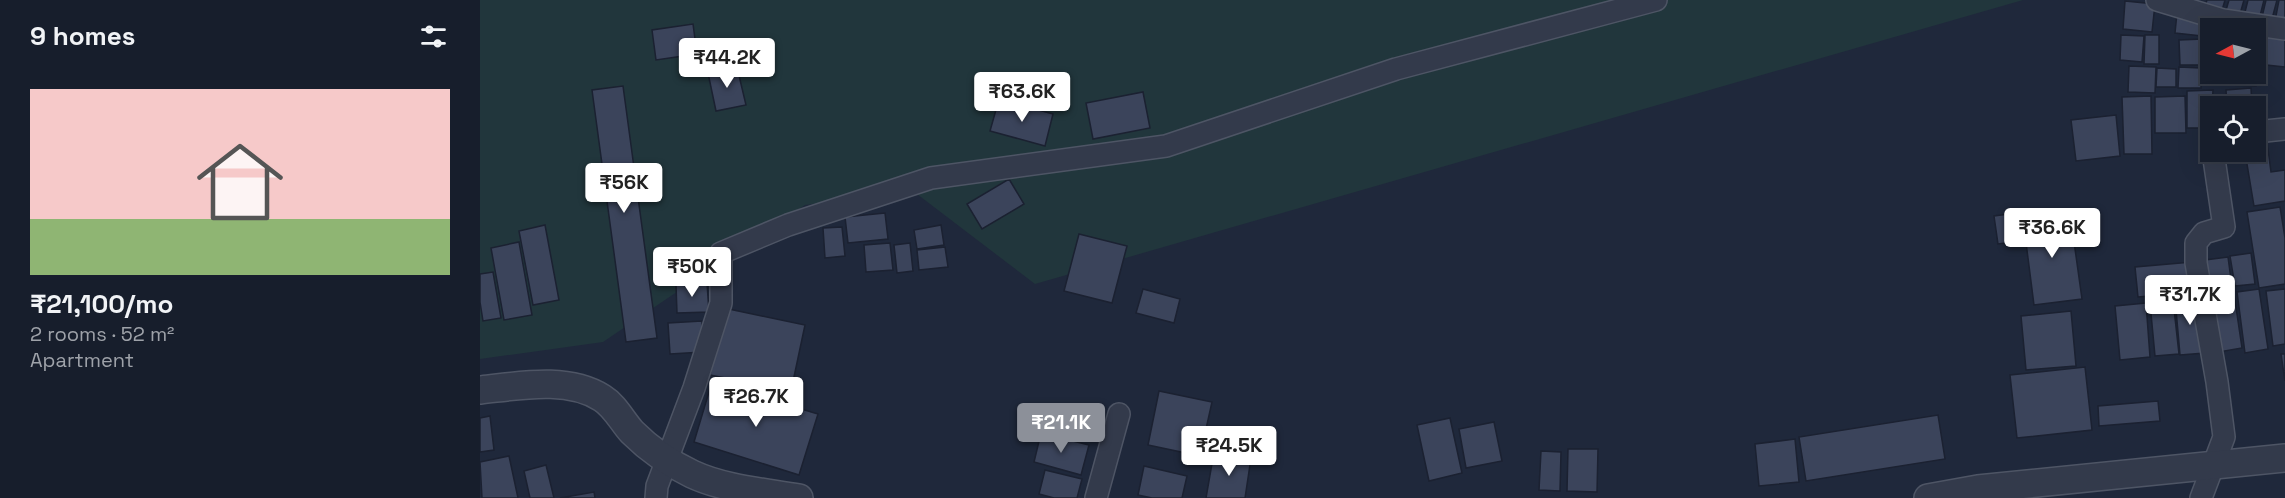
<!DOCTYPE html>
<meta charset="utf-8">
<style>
:root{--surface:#171e2c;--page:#202734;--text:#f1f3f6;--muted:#9ea2a9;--line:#363c48;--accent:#8c9099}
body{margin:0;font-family:"Space Grotesk",sans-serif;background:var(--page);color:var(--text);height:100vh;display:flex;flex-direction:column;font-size:22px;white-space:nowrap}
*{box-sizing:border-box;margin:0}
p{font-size:20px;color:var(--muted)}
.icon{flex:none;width:33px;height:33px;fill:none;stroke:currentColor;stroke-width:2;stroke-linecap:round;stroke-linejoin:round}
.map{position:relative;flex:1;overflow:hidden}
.side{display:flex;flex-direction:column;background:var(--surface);width:480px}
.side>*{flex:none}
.needle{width:39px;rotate:263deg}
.buttons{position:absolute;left:1720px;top:18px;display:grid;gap:12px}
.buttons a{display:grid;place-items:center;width:66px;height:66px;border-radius:0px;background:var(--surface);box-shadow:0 6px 24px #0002,0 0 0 2px var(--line);font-size:30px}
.price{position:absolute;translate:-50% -51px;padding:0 14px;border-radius:6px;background:#fff;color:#222;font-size:20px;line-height:39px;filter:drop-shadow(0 2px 3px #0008)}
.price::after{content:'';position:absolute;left:50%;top:36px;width:18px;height:14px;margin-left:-9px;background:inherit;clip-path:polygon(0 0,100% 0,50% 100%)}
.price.on{background:var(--accent);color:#fff}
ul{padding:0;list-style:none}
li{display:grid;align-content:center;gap:12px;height:318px;padding:0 30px}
li span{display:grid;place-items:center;height:186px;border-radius:0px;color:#555}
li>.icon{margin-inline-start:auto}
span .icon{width:108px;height:108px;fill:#fffc;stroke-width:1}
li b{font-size:26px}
h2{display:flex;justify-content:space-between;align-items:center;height:72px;padding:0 30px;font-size:26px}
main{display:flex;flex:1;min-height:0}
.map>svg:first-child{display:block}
</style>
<main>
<section class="side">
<h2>9 homes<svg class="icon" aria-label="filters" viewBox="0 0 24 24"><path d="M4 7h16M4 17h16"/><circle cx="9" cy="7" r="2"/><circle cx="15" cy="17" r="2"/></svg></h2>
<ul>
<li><span style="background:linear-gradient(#f6c9c9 70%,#8fb573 0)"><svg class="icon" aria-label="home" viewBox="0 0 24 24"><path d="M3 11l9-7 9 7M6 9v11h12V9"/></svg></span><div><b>₹21,100/mo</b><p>2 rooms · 52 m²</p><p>Apartment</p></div></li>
</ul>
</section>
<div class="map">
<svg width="1805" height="498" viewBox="0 0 1805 498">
<rect width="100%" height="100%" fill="#1f283b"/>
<path fill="#21363c" d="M0 0H1543L555 284 433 191 325 205 123 342 0 359Z"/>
<path fill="#3b445b" stroke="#1b2131" stroke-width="1.5" d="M1727 0H1745L1741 14 1724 9Z
M1749 0H1764L1758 21 1744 17Z
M1768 0H1784L1778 24 1763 20Z
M1786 0H1797L1792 19 1782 17Z
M1799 0H1805V21H1795Z
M1645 1 1675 4 1672 32 1643 29Z
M1697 13 1724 16 1722 36 1695 33Z
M1729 22 1748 28H1731V74H1744L1743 84 1725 82Z
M213 24 217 54 176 60 172 30Z
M1780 31 1805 33V67L1777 64Z
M1641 35 1664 36 1662 62 1640 60Z
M1665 35H1679V64H1664Z
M1723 39 1724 65H1700L1699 40Z
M1649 66 1676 67 1675 93 1648 92Z
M257 67 266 105 236 111 228 73Z
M1699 67 1721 68V88H1698Z
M1677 68 1696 69V87H1676Z
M1777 70 1776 86 1747 85 1748 74H1776Z
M143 86 177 338 146 342 112 90Z
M1771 88 1772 106H1747L1746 90Z
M1733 90 1731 128H1707V91Z
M663 92 670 128 613 139 606 103Z
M1671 96 1672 154H1644L1642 97Z
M1705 96 1706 133H1675V97Z
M519 99 573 114 565 146 510 131Z
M1636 115 1640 156 1596 161 1591 120Z
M1786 134 1791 172 1805 170V201L1774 206 1765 152H1776V136Z
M529 179 544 204 502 229 487 204Z
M1800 207 1805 238V284L1779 288 1767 212Z
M405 213 408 239 368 243 365 217Z
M1536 213 1540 241 1518 244 1514 216Z
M1590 213 1602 299 1554 305 1543 219Z
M65 225 79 300 53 305 39 231Z
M461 225 464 245 437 249 434 230Z
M362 227 365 256 345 258 343 228Z
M599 234 647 246 632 303 584 291Z
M39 242 52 315 24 320 11 248Z
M410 243 413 270 386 272 384 245Z
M430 243 433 271 417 273 414 245Z
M465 247 468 267 439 270 437 250Z
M1771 253 1775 284 1755 286 1750 256Z
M1748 257 1752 287 1730 290 1725 260Z
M1712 262 1715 292 1658 297 1655 267Z
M13 272 21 318 3 321 0 302V274Z
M227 283 229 312 197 313 196 285Z
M663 289 700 299 694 323 656 313Z
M1779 289 1788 349 1765 353 1757 292Z
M1805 289V344L1793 346 1786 291Z
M1754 294 1762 348 1739 352 1731 297Z
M1719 296 1725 353 1700 355 1695 298Z
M1693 300 1699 354 1675 356 1670 303Z
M1666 303 1670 357 1640 360 1635 306Z
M244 308 325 325 311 391 230 375Z
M1591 311 1596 366 1546 370 1541 316Z
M222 321 223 352 190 354 188 323Z
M1801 354H1805V381Z
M1605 367 1612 430 1537 438 1530 375Z
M232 382 338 414 319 475 214 442Z
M679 391 732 402 720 456 668 445Z
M1678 401 1680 421 1619 426 1618 406Z
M1458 415 1465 459 1326 481 1319 437Z
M10 416 14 450 0 452V418Z
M970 418 982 473 949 481 937 425Z
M1014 422 1022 461 986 468 979 429Z
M561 433 609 445 601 475 554 462Z
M1315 439 1319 482 1279 486 1275 444Z
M1088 449H1118L1117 492 1087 491Z
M1061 451 1081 452 1080 491 1059 490Z
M734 452 771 458 765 498H726Z
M29 456 38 498H2L0 462Z
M66 465 74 498H50L44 471Z
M664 466 707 476 702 498H672L658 495Z
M565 470 602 479 597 498H574L559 494Z
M114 492 115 498H80Z"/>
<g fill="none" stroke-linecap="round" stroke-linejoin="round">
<defs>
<path id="minor" d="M1677 0 1743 20 1805 29
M1776 132 1805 129
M176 498 177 486 214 388 241 303V253L308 225 451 178 686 146 916 69 1176 0
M616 498 639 414
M1721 498 1744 437 1737 382 1716 263V243L1724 233 1744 227 1733 152"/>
<path id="tertiary" d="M0 390C38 386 87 376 122 398 135 406 142 421 152 432 168 448 191 464 212 474 244 489 284 492 319 498
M1448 498 1498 489 1805 458"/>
</defs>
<use href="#minor" stroke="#4e5565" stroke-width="24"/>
<use href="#tertiary" stroke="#4e5565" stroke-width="30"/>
<use href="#minor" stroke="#333a4b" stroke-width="21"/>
<use href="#tertiary" stroke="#333a4b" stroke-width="27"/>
</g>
</svg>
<div class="buttons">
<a><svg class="needle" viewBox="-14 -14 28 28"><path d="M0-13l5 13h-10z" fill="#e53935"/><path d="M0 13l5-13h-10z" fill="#9ea2a9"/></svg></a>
<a><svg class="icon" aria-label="locate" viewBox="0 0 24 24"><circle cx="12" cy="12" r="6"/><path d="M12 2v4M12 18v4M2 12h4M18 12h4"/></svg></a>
</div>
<b class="price" style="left:247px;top:89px">₹44.2K</b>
<b class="price" style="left:542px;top:123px">₹63.6K</b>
<b class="price" style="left:144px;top:214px">₹56K</b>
<b class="price" style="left:1572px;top:259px">₹36.6K</b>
<b class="price" style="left:212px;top:298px">₹50K</b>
<b class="price" style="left:1710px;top:326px">₹31.7K</b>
<b class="price" style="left:276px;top:428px">₹26.7K</b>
<b class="price on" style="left:581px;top:454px">₹21.1K</b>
<b class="price" style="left:749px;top:477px">₹24.5K</b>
</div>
</main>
